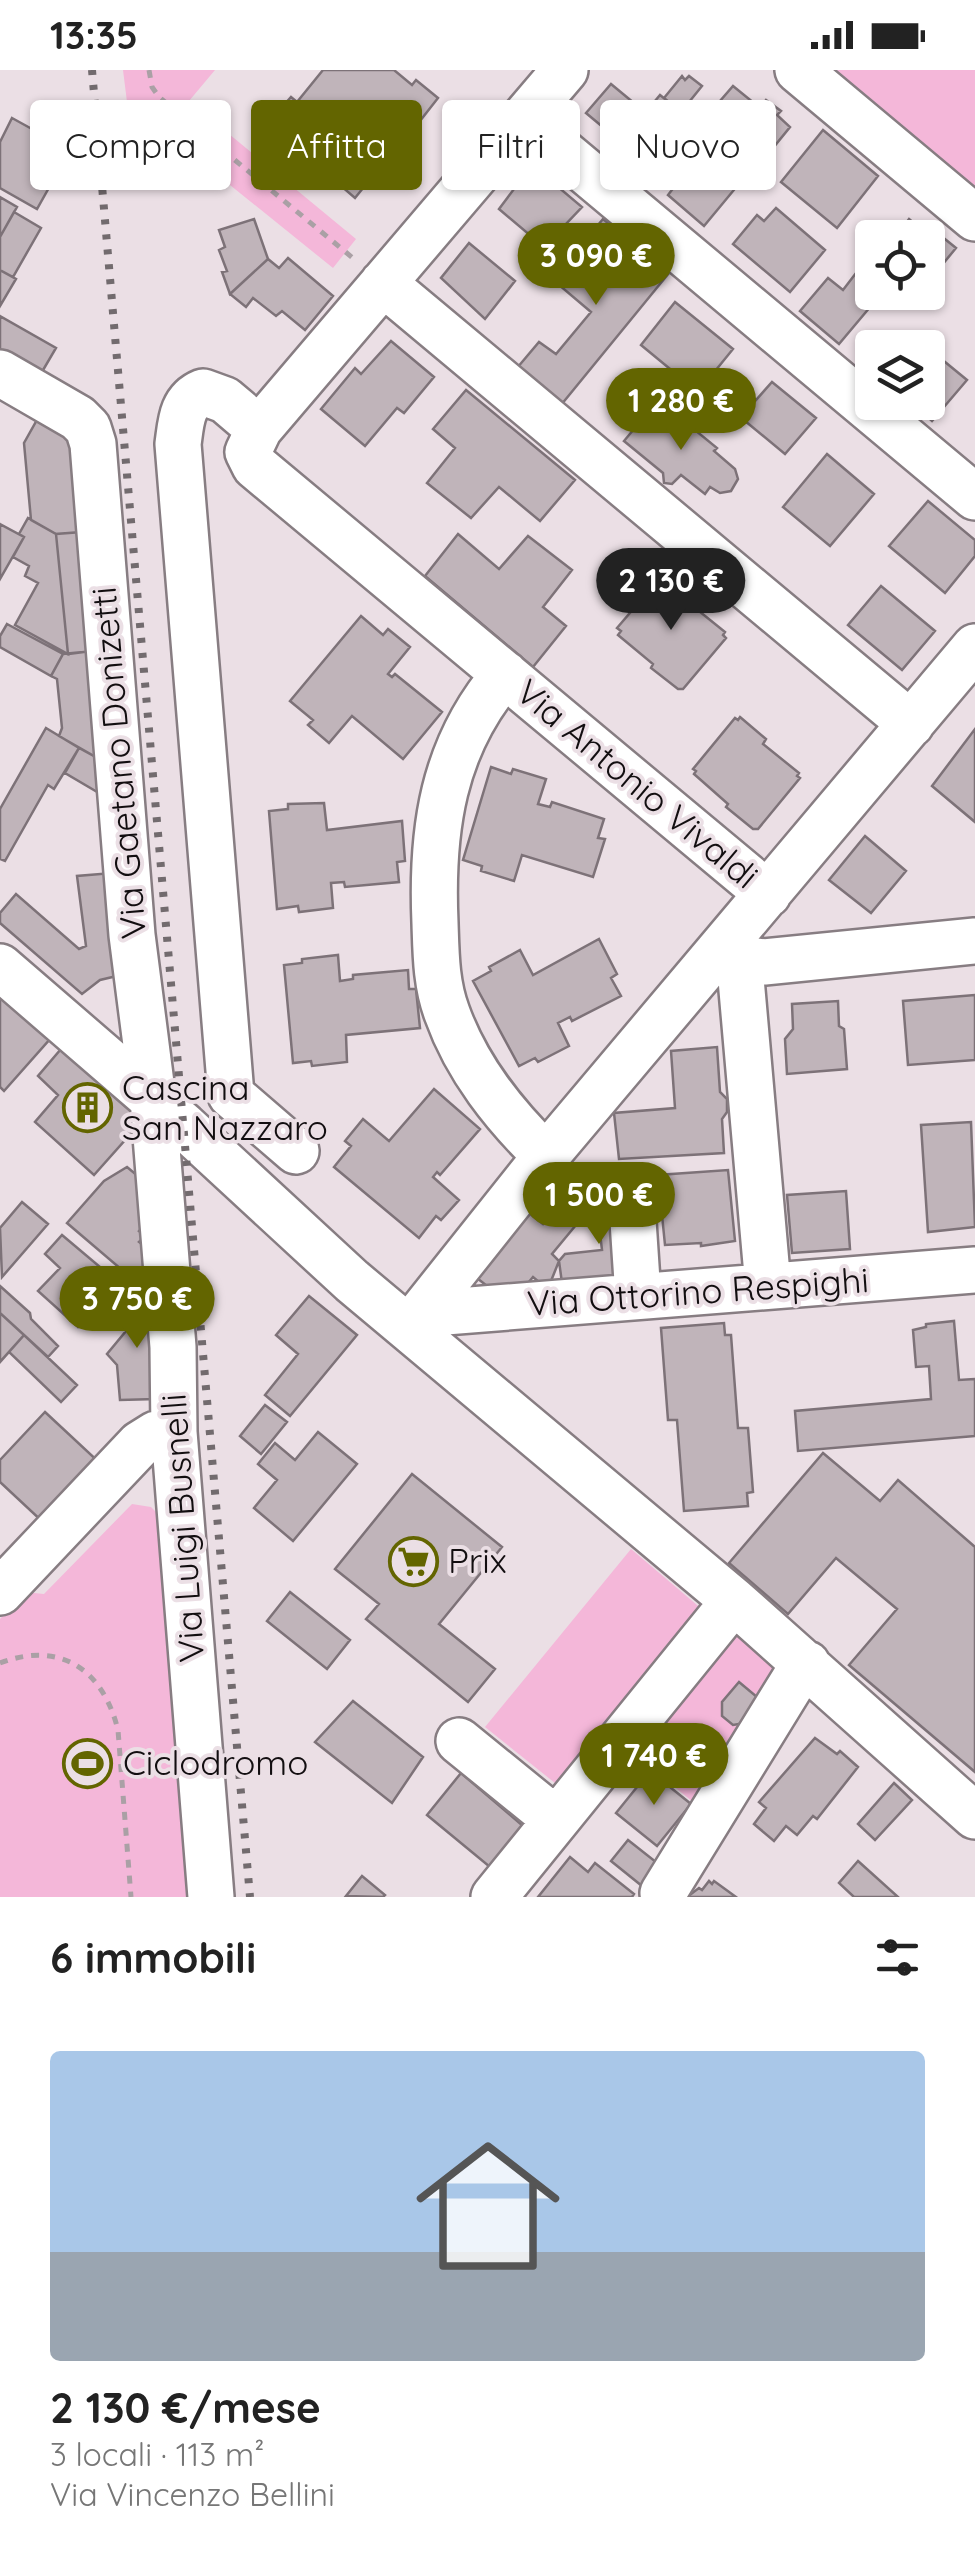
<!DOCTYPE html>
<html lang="it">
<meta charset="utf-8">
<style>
:root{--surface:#fff;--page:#f6f6f6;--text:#222;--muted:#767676;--line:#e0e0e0;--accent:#636500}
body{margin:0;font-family:Quicksand,sans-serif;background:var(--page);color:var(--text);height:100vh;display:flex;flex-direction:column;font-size:38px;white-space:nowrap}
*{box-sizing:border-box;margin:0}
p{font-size:32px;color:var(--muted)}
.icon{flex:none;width:55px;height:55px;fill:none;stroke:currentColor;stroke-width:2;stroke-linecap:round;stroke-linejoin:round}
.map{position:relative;height:1827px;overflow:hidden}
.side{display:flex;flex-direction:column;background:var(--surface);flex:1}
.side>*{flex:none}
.guide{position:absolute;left:30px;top:30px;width:915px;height:90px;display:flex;gap:20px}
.tools{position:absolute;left:855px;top:150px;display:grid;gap:20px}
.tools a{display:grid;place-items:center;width:90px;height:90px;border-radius:10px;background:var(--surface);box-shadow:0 2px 8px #0004;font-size:50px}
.price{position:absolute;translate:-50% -85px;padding:0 22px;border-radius:35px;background:var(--accent);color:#fff;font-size:32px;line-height:65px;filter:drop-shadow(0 2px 5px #0008)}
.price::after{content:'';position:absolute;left:50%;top:60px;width:30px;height:22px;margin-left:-15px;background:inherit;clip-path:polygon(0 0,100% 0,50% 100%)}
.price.selected{background:#222;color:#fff}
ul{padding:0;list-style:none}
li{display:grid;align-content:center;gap:20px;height:530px;padding:0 50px}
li+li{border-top:2px solid var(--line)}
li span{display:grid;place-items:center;height:310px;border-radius:10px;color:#555}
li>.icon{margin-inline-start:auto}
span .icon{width:180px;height:180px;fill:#fffc;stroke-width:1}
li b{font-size:42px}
h2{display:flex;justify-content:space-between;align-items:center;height:120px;padding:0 50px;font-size:42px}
.pill{padding:0 35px;border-radius:10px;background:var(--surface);box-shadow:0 2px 8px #0004;font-size:35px;line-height:90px}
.pill.selected{background:var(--accent);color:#fff}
.status{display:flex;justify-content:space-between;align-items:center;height:70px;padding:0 50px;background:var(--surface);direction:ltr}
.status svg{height:28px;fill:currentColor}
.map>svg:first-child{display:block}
</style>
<div class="status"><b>13:35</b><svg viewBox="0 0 49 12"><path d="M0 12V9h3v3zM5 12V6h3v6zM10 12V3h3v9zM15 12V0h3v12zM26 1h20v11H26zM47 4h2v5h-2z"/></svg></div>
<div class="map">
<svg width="975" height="1827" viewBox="0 0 975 1827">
<rect width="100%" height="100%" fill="#ebdfe5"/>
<path fill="#f4b7d9" d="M123 0H215L189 31 356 169 333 198 127 32Z
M813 0H975V134Z
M132 1434 151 1437 162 1448 197 1827H0V1549L24 1522 44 1524Z
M631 1479 704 1541 560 1717 485 1657Z
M737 1562 785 1595 698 1736 635 1685Z"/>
<path fill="#c0b4ba" stroke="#7d7278" stroke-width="2.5" d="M323 0H394L412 15 416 10 438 28 409 65 392 52 368 79 384 92 355 128 333 109 336 104 271 50 291 27 297 32Z
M682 6 685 10 689 6 702 16 681 42 664 28Z
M611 14 652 48 628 78 586 43Z
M733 16 760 38 766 30 781 41 777 45 790 57 760 94 712 50 718 42 714 38Z
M660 25 681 42 664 64 649 52 652 48 645 43Z
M12 48 70 80 37 139 0 118V72Z
M823 60 878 106 837 158 781 112Z
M702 75 743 109 704 156 668 125 681 108 678 105Z
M532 95 582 137 544 177 499 139Z
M0 127 17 137 0 167Z
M776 138 825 180 790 222 733 174 757 145 764 151Z
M14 142 41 158 13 207 0 200V167Z
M254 149 268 189 230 224 222 202 227 201 219 180 225 177 219 160Z
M603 149 669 203 561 335 517 298 539 272 556 284 591 242 559 215 571 202 564 196Z
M909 149 930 167 935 161 956 178 928 212V168H895Z
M469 173 515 211 485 249 441 208Z
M288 188 333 226 305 260 282 241 276 246 253 228 246 237 230 224 268 189 279 198Z
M0 200 16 209 0 236Z
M856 203 872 217V222L881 224 839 274 800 241 828 208 843 220Z
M675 232 733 279 698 322 641 275Z
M0 246 56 278 39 307 0 285Z
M391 271 434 307 404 343 397 338 365 376 321 339 355 298 361 304Z
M928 278 967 310 932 351 911 332H928Z
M772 312 816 348 785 384 733 341 748 323 756 330Z
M466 320 575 410 540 451 499 417 471 448 427 413 455 378 433 359Z
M668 338 717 378 714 381 735 399 738 409 731 421 720 423 710 417 705 424 681 405 672 414 664 413 663 403 624 371 650 340 660 348Z
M42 341 75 369 81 462 56 464 31 450 24 373Z
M827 384 874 424 830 476 783 437Z
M928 431 975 470V486L945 523 889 476Z
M28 448 56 464 68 584 15 555 38 513 25 506 29 496 13 487 24 467 19 464Z
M0 454 24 467 0 509Z
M81 462 92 581 68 584 56 464Z
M458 464 499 499 528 466 572 500 543 537 566 556 533 597 425 506Z
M665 507 692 529 689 533 725 562 723 565 726 568 683 619H678L651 598 653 594 618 565 621 561 617 558 660 508Z
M881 516 935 561 902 600 848 555Z
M361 546 383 565 388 559 410 577 388 604 392 607 395 604 442 642 403 689 352 646 329 673 308 655 313 650 290 631Z
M7 554 63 584 51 606 0 577V566Z
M92 581 101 690 59 666 62 658 57 609 51 606 63 584Z
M740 647 766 669 763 674 799 703 797 706 800 708 758 759H753L726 737 728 734 694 704 696 701 693 699 735 648 738 650Z
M46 658 79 678 54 719 48 715 5 791 0 789V739Z
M975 659V752L932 716Z
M79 678 101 690 104 726 65 703Z
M491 697 511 704 513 699 546 709 538 734 550 737 552 732 604 749 598 768 605 769 593 807 522 785 514 811 481 801 482 796 463 790Z
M324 733 327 760 402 751 405 791 397 792 399 812 345 817 344 812 331 813 333 838 299 842 298 836 277 839 269 741 288 739V734Z
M865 766 906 801 871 843 829 810Z
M112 803 121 905 100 910 82 924 0 853V843L16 824 79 879 86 876 77 806Z
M599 869 617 904 611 908 621 926 572 951 570 947 558 953 569 976 538 992 535 988 519 996 473 911 491 901 489 897 520 880 533 905Z
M338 885 340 911 353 909V905L408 900 409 919H416L420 958 346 965 347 992 312 996 311 991 293 993 284 895 302 893V889Z
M975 925V990L908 995 903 931Z
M0 926 50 969 4 1021 0 1017Z
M838 931 839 956 844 959 847 999 787 1004 785 969 793 959 792 934Z
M717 977 720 1022 727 1029V1042L722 1049 724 1083 619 1089 614 1043 675 1038 671 981Z
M61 979 142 1051 94 1105 35 1052 58 1025 38 1006Z
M434 1019 480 1059 440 1105 437 1102 433 1107 459 1130 441 1150 436 1146 419 1168 334 1097 351 1076 345 1071 363 1049 389 1071Z
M971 1052 975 1157 928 1162 921 1055Z
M127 1097 151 1117 152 1146 139 1161 145 1166 139 1172 152 1182V1189L135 1211 67 1153 104 1111Z
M728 1100 735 1171 701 1176V1173L665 1175 658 1105Z
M636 1102 638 1139 620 1141 617 1104Z
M618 1120 625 1208 562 1213 559 1191 565 1184 602 1180 595 1121Z
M846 1121 850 1179 792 1183 787 1125Z
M22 1132 48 1154 2 1207 0 1158Z
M524 1139 543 1154 556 1139 576 1155 552 1184 559 1191 551 1211 539 1212 533 1207 523 1219 492 1220 472 1204Z
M62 1165 132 1224 112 1248 98 1235 78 1257 38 1221 60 1198 45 1184Z
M0 1216 30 1243 31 1249 58 1276 48 1287 0 1243Z
M132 1224 159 1248 156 1329 120 1330 117 1295 107 1284 126 1261 112 1248Z
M309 1226 357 1265 290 1346 265 1325 298 1284 276 1265Z
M0 1243 24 1265 0 1292Z
M954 1251 959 1310 975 1309V1366L798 1381 795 1341 931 1329 929 1296 916 1297 913 1260 926 1257V1254Z
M724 1253 725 1265H731L738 1358H748L753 1422 747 1423 748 1436 684 1441 677 1350H668L661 1258Z
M24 1265 77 1315 61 1332 9 1282Z
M265 1335 287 1352 261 1384 240 1366Z
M45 1342 102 1395 46 1455 0 1412V1390Z
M318 1362 357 1394 293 1471 254 1438 277 1410 258 1394 275 1373 295 1390Z
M823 1383 880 1431 898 1410 975 1477V1702L849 1595 897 1539 836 1488 788 1544 729 1493Z
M412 1404 502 1477 439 1554 495 1599 468 1632 366 1549 379 1534 335 1499Z
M290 1522 350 1570 327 1599 267 1551Z
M739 1612 763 1632 745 1653 733 1655 722 1646V1632Z
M353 1631 423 1687 392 1733 315 1672Z
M815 1668 837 1684 840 1681 858 1697 817 1749 813 1746 797 1765 786 1756 774 1771 754 1754 766 1738 759 1732Z
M650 1701 691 1734 657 1776 616 1743Z
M461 1703 523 1756 490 1797 427 1745Z
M894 1713 912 1730 875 1770 858 1754Z
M628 1770 661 1796 647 1820 611 1791Z
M570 1787 588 1802 595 1793 634 1824 632 1827H538Z
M858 1791 898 1827H854L839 1813Z
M362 1806 385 1825 383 1827 346 1826Z
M709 1811 712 1814 714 1811 736 1827H687L699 1818 702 1820Z"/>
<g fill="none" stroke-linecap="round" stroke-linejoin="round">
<defs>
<path id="minor" d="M565 0 259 359 248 382 255 396 768 824
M798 0 975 148
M523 49 975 427
M383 213 911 654
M0 303 78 348 88 358 93 374 132 865 153 1029 173 1277 174 1362 211 1827
M259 359 225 330 203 322C181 331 181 353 178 374L231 1025 296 1081
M505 604C442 677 431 761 435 853 436 884 436 914 447 943 467 999 504 1045 546 1086
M726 875 748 890 764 892 975 871
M739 886 768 1216
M0 897 184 1056 352 1211 734 1531 975 1746
M633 1151 638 1226
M420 1244 975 1200
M409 1258 546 1086 975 577
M0 1522 140 1374 156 1364 174 1362
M459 1671 555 1749
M663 1823 794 1610 807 1594
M494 1827 734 1531"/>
</defs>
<use href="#minor" stroke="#877d82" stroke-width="50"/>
<path stroke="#aaa0a5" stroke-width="5" stroke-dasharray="8 8" stroke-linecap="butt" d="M149 0 152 17 159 27 354 189
M0 1593C61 1570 103 1600 118 1660L131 1827"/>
<use href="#minor" stroke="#fff" stroke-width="45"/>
<path stroke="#726b6e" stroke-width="8" stroke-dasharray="5 10" stroke-linecap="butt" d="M92 0 250 1827"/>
</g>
<defs>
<symbol id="building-ring" viewBox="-11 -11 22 22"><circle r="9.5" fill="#ebdfe5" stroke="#636500" stroke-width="1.5"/><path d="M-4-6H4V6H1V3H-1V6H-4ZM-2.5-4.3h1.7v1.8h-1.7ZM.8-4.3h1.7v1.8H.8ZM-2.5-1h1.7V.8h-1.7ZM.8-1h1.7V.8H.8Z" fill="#636500"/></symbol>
<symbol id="supermarket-ring" viewBox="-11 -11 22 22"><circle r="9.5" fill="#ebdfe5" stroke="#636500" stroke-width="1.5"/><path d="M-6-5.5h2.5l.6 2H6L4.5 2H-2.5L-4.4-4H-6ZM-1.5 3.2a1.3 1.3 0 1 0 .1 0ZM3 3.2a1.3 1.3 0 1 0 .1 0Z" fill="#636500"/></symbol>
<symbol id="stadium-ring" viewBox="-11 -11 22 22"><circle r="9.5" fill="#ebdfe5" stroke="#636500" stroke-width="1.5"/><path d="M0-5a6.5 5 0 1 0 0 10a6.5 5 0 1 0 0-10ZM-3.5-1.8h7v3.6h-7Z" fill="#636500"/></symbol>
</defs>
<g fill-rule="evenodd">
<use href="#building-ring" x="60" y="1010" width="55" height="55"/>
<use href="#supermarket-ring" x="386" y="1464" width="55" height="55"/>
<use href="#stadium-ring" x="60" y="1666" width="55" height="55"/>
</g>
<g text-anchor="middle" stroke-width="8" stroke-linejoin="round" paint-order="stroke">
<g font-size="35" fill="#120e10" stroke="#ebdfe5">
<text transform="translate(119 693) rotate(-95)" y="12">Via Gaetano Donizetti</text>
<text transform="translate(637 714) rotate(40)" y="12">Via Antonio Vivaldi</text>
<text transform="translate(698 1222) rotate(-4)" y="12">Via Ottorino Respighi</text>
<text transform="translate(183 1458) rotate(-94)" y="12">Via Luigi Busnelli</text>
</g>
<g font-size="35" fill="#120e10" stroke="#ebdfe5" text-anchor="start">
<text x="122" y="1030">Cascina<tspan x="122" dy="40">San Nazzaro</tspan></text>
<text x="448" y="1503">Prix</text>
<text x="123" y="1705">Ciclodromo</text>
</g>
</g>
</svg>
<div class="tools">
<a><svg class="icon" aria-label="locate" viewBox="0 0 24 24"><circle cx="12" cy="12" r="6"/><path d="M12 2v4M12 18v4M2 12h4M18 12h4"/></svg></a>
<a><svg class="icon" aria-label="layers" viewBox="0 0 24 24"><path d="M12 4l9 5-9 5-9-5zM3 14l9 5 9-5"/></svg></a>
</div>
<b class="price" style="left:596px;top:238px">3 090 €</b>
<b class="price" style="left:681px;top:383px">1 280 €</b>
<b class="price selected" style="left:671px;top:563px">2 130 €</b>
<b class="price" style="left:599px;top:1177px">1 500 €</b>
<b class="price" style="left:137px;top:1281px">3 750 €</b>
<b class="price" style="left:654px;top:1738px">1 740 €</b>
<div class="guide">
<a class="pill">Compra</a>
<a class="pill selected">Affitta</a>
<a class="pill">Filtri</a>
<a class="pill">Nuovo</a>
</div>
</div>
<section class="side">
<h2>6 immobili<svg class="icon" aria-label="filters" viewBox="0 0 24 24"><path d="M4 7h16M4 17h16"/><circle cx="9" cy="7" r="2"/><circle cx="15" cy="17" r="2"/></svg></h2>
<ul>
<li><span style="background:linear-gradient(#a9c7e8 65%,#9aa5b1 0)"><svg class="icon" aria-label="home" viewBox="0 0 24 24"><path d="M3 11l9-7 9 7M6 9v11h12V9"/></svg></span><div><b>2 130 €/mese</b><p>3 locali · 113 m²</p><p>Via Vincenzo Bellini</p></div></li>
</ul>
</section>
